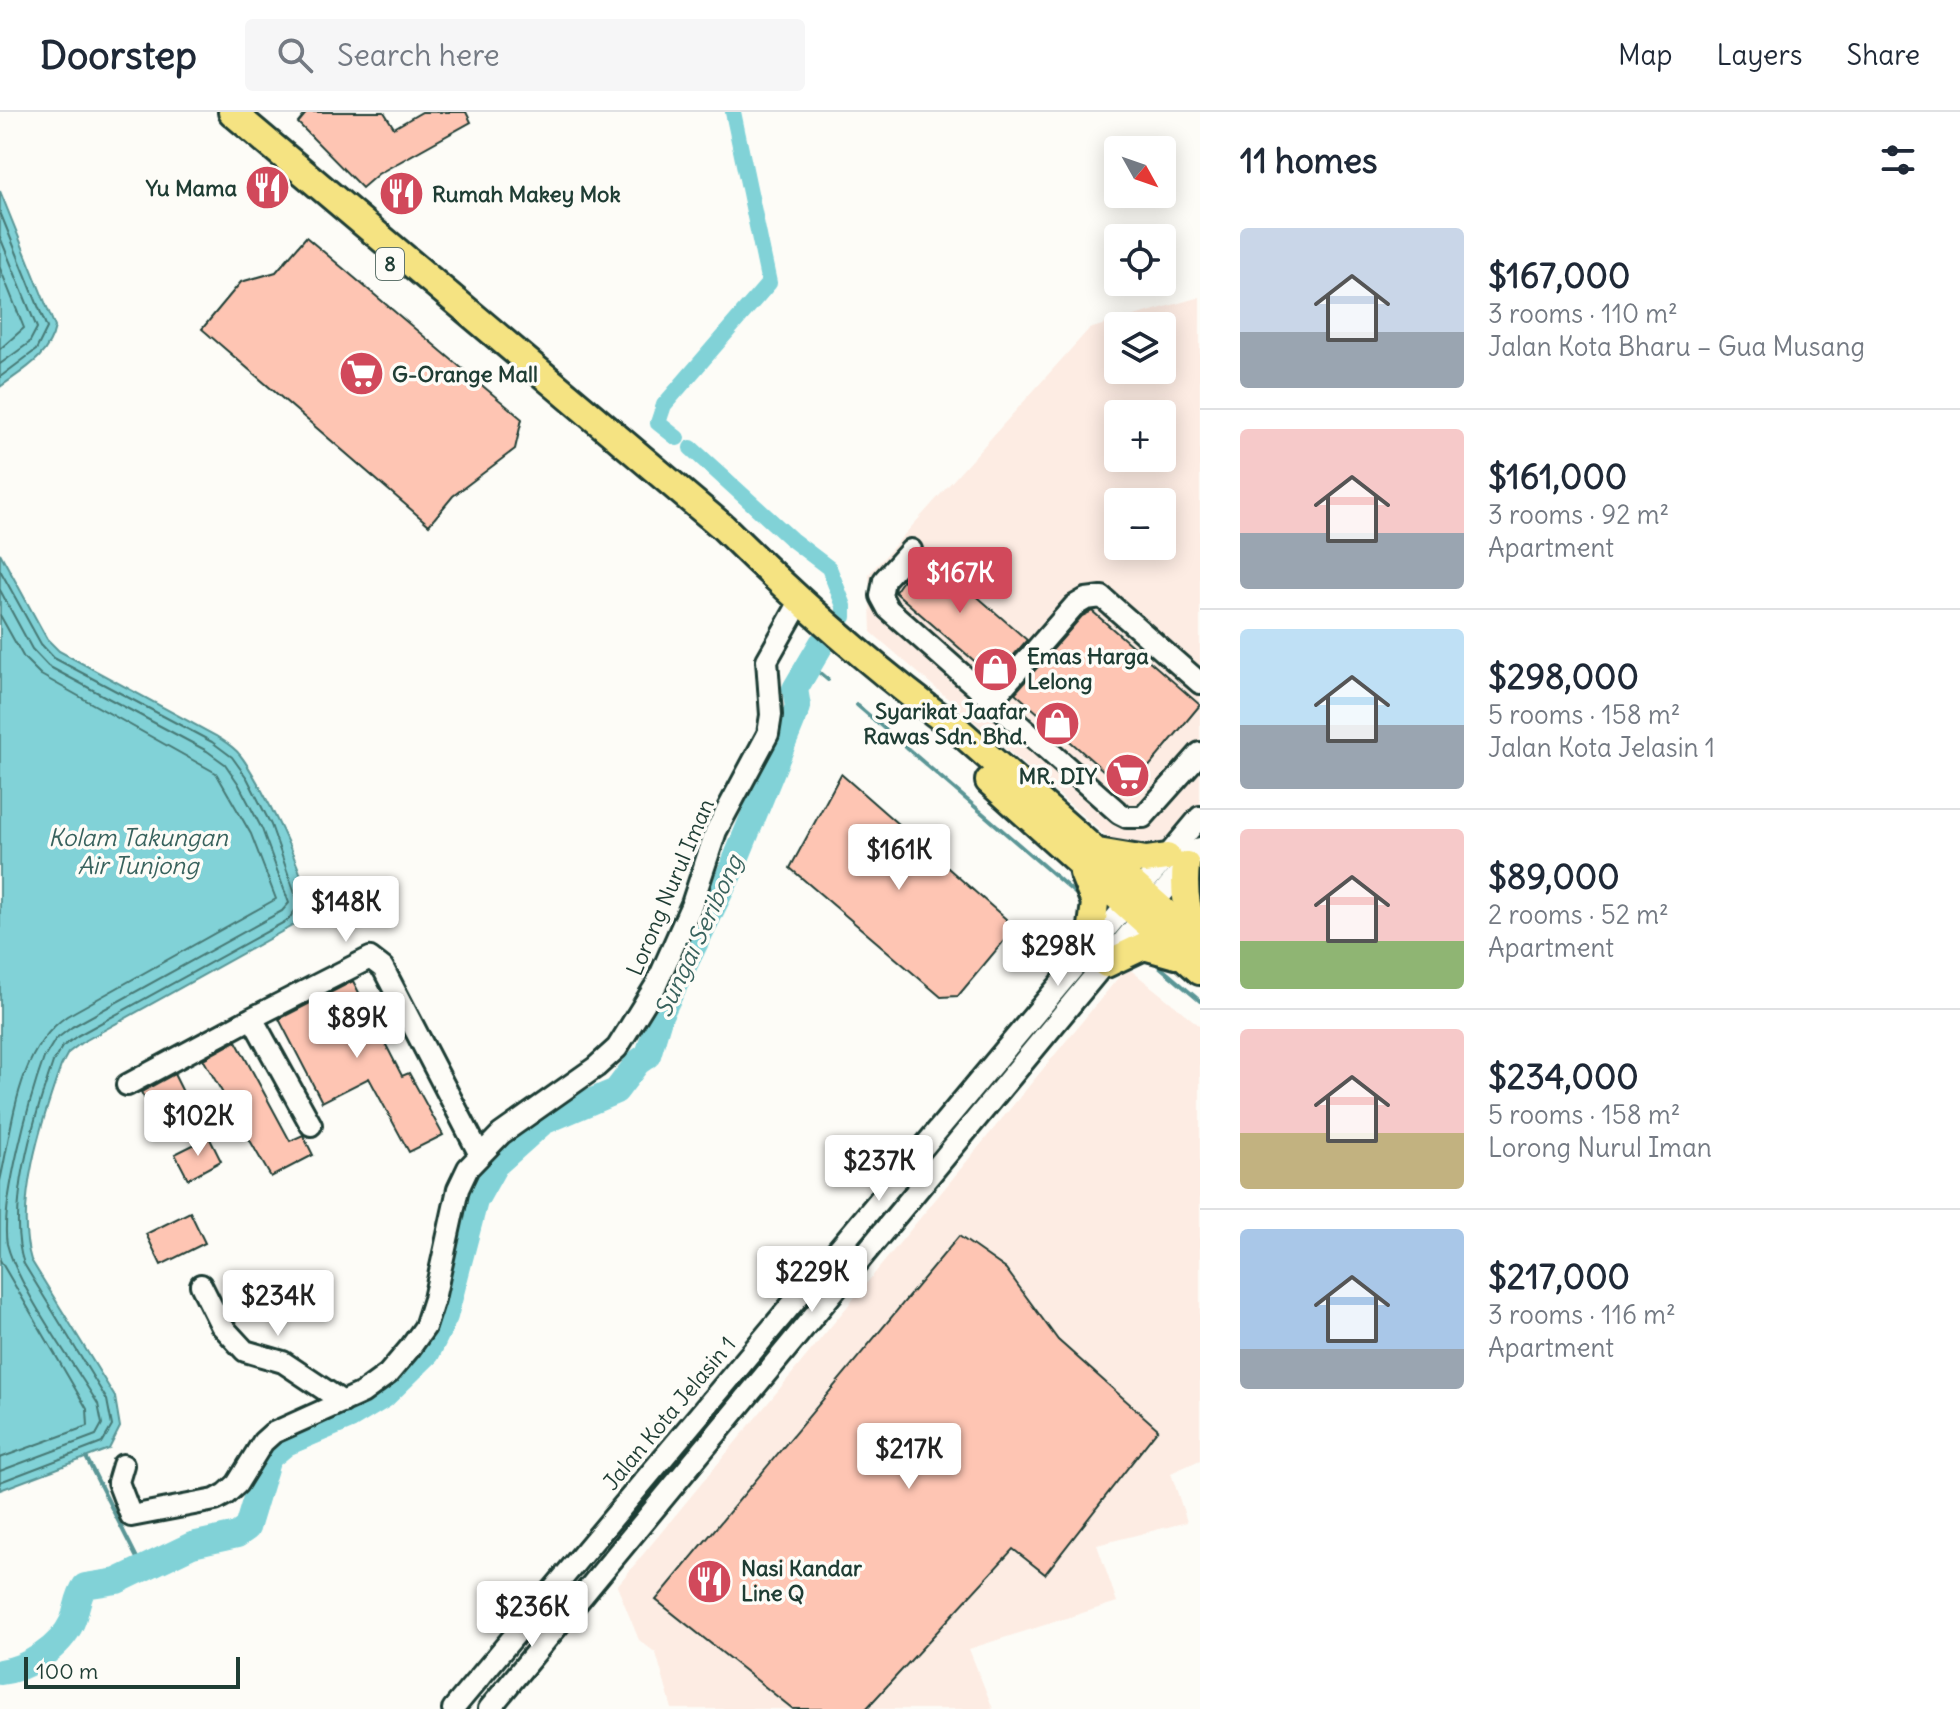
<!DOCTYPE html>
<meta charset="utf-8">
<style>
:root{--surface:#fff;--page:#f6f6f7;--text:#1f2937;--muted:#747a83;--line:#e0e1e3;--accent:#d1495b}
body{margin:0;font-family:Delius,sans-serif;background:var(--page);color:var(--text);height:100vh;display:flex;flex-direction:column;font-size:30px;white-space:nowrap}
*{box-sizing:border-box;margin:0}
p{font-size:26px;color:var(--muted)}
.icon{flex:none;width:44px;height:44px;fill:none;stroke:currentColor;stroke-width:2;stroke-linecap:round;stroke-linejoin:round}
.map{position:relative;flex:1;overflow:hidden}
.panel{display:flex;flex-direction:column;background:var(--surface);width:760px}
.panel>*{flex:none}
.needle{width:52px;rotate:130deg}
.tools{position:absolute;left:1104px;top:24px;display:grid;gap:16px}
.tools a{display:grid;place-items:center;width:72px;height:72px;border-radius:8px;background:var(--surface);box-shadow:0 4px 20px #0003;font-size:40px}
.scale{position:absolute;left:24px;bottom:20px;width:216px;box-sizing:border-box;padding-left:8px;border:4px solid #1f3d34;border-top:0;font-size:22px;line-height:28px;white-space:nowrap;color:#1f3d34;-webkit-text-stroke:6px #fdfcf7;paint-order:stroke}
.price{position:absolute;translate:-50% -68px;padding:0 18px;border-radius:8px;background:#fff;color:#222;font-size:26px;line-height:52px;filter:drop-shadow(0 2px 4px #0008)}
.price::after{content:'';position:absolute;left:50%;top:48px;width:24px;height:18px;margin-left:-12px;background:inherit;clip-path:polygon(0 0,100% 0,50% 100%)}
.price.current{background:var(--accent);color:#fff}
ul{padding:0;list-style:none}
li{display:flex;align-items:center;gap:24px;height:200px;padding:0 40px}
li+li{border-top:2px solid var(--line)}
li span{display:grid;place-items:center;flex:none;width:224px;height:160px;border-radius:8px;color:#555}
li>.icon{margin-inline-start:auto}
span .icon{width:96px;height:96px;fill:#fffc;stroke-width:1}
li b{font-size:34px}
h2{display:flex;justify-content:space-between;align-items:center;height:96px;padding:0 40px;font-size:34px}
header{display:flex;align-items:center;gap:48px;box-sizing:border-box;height:112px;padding:0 40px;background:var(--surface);border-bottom:2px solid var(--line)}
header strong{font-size:38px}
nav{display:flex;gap:44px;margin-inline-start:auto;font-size:28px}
.search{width:560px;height:72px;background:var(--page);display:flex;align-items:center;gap:20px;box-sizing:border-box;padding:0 28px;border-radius:8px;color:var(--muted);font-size:30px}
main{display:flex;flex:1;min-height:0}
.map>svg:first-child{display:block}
</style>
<header>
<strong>Doorstep</strong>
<div class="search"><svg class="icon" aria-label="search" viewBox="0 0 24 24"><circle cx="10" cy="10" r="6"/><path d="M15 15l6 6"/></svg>Search here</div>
<nav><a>Map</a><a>Layers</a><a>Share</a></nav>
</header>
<main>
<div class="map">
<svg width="1200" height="1597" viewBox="0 0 1200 1597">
<rect width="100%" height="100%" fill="#fdfcf7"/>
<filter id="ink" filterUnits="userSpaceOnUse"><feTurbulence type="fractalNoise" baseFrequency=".0125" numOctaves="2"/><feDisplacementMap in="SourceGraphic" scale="16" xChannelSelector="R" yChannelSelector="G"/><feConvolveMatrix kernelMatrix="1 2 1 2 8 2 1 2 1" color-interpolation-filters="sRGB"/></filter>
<g filter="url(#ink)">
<path fill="#fdece3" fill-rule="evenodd" d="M1200 185V805L871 520 869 462 1089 217ZM1118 214H1162V258H1118ZM1118 302H1162V346H1118ZM1118 390H1162V434H1118Z
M1127 855 1200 914V1348L1171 1361 1187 1410 1097 1433 1117 1490 969 1537 993 1597H672L656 1541 639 1528 617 1474Z"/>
<path fill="#81d2d7" stroke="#5a9696" stroke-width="2" d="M0 79 55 215C49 245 23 258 0 275Z
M0 441 47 527 59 539 216 624C225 630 234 635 240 643 258 665 312 771 307 796 306 805 299 809 292 814L81 931 68 941 61 954C42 1008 14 1093 31 1148L115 1285 120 1315 109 1337 0 1378Z"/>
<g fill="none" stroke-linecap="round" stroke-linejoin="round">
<path stroke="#467975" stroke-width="2" d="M0 100 47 216 36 238 0 265
M0 125 37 216 29 231 0 252
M0 156 24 216 0 237
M0 458 41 532 54 546 212 630 232 645 247 666 271 713 299 793 288 808 77 924 62 935 53 950C35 1003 5 1098 24 1152L107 1288 112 1314 102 1331 0 1370
M0 478 32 537 48 554 207 639 225 652 238 671 262 717 289 791 282 799 72 915 55 928 44 946C30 985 0 1093 7 1132 18 1175 73 1251 98 1292L102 1312 96 1323 0 1359
M0 503 24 546 41 563 216 661 251 722 276 787 67 904C16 939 13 1014 0 1069
M0 1148 87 1297 88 1314 0 1346"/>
<path stroke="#5a9696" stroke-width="4" d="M808 551 828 568
M857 593 1076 782
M1153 849 1200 889
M87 1347 143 1458"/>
<path stroke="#81d2d7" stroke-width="16" d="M677 326 658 311 664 293 769 171 733 0
M691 336 791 427 829 456 844 494V505"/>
<path stroke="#81d2d7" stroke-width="26" d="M0 1560C27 1557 60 1536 72 1510 77 1499 77 1485 85 1474L117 1469 192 1433 237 1423 247 1416 268 1346 286 1331 350 1304 383 1284 427 1241 445 1204 475 1089 495 1053 543 1010 616 979 638 950 648 943 660 903 733 754 798 595 795 577 822 531"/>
</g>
<path fill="#fec5b3" stroke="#1f3d34" stroke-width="2" d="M307 0H384L394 16 422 0H466L471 10 378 62 362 76 298 11Z
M306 125 522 307 515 337 453 384 429 413 202 217 241 170 276 160Z
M924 438 1027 528 994 566 895 480Z
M1092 499 1200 593 1128 680 1015 581 1082 504Z
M841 662 1006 807 1008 824 958 884 941 885 790 756Z
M353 869 402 964 409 961 443 1023 409 1040 369 966 322 990 279 907Z
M236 929 290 1029 303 1023 313 1043 271 1065 203 947Z
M174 962 183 980 150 997 141 980Z
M209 1025 221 1049 188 1067 175 1042Z
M190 1100 205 1131 161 1153 146 1122Z
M959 1124 1006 1157 1058 1228 1158 1317 1045 1462 1013 1437 866 1597H793L656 1488Z"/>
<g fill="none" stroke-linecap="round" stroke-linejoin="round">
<defs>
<path id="minor" d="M911 438 884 468 881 484 888 497 1119 701 1127 705H1143L1200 641
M991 589 1074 494 1086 487 1102 485 1200 571
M127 973 252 906
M311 1013 252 906 370 846 383 856 479 1041
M201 1173 221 1213 245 1239 283 1250 343 1290
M123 1353 118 1370 131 1404 215 1388 226 1382 237 1372 263 1330 273 1321 362 1281 388 1262 410 1236 425 1215 434 1187 458 1077 468 1056 501 1022 596 955 617 936 656 873 692 792 716 719 768 622 771 603 767 548 801 488
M453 1597 1200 705
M489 1597 1200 736"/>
<path id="major" d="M232 0 723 415C796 487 875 558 958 618L1200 831
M989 669 1200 859
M1098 740 1146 748 1167 745
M1186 753C1183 781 1187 802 1198 827
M1083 761 1095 791 1089 838
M1106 852 1144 834 1176 843"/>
</defs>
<use href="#minor" stroke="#1f3d34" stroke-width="26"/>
<use href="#major" stroke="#1f3d34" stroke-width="32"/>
<use href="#minor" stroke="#fdfcf7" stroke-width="20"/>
<use href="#major" stroke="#f5e382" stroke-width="26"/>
</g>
</g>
<defs>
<symbol id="restaurant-disc" viewBox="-11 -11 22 22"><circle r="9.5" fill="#d1495b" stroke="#fdfcf7"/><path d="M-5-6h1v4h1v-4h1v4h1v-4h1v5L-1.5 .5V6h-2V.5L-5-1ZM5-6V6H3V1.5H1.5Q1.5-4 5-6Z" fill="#fff"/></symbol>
<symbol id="supermarket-disc" viewBox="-11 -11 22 22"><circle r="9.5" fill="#d1495b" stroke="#fdfcf7"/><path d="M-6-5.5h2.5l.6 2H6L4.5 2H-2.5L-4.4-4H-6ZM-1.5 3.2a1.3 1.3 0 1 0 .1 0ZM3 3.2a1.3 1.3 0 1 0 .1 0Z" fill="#fff"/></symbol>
<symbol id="shop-disc" viewBox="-11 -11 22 22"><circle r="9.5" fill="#d1495b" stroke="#fdfcf7"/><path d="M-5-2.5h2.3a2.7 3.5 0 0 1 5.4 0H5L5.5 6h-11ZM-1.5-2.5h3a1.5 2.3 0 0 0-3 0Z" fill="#fff"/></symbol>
</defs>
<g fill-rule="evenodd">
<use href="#restaurant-disc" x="242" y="50" width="51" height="51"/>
<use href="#restaurant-disc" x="376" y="56" width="51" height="51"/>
<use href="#supermarket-disc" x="336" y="236" width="51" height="51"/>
<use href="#shop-disc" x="970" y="532" width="51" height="51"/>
<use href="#shop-disc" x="1032" y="586" width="51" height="51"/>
<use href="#supermarket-disc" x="1102" y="638" width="51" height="51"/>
<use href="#restaurant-disc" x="684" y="1444" width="51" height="51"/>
</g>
<g text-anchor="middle" stroke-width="7" stroke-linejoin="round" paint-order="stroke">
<rect fill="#fdfcf7" stroke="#62766e" stroke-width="2" x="376" y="136" width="28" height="32" rx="6"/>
<g font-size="20" font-weight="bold" fill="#1f3d34">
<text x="390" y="159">8</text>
</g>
<g font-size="22" font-weight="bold" fill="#1f3d34" stroke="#fdfcf7" text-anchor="start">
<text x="237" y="84" text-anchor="end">Yu Mama</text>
<text x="432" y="90">Rumah Makey Mok</text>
<text x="392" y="270">G-Orange Mall</text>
<text x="1027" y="552">Emas Harga<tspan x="1027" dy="25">Lelong</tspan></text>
<text x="1027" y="607" text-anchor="end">Syarikat Jaafar<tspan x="1027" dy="25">Rawas Sdn. Bhd.</tspan></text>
<text x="1097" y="672" text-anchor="end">MR. DIY</text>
<text x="741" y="1464">Nasi Kandar<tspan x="741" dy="25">Line Q</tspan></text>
</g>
<g font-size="22" fill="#1f3d34" stroke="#fdfcf7">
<text transform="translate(670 775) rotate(-67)" y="8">Lorong Nurul Iman</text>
<text transform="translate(669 1301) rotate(-50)" y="8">Jalan Kota Jelasin 1</text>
</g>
<g font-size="24" font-style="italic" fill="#38625d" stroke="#fdfcf7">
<text x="138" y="734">Kolam Takungan<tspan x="138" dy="28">Air Tunjong</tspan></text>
<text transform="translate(699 824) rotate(-65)" y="8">Sungai Seribong</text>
</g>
</g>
</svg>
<div class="tools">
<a><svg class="needle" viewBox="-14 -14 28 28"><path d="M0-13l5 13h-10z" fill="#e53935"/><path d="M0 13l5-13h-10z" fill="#747a83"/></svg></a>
<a><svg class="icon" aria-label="locate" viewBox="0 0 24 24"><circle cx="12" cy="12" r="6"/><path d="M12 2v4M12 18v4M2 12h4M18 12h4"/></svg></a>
<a><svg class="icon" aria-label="layers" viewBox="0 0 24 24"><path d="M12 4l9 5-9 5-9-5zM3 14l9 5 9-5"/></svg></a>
<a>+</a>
<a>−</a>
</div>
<div class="scale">100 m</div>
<b class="price current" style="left:960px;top:503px">$167K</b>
<b class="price" style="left:899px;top:780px">$161K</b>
<b class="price" style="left:346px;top:832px">$148K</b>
<b class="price" style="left:1058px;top:876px">$298K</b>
<b class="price" style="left:357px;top:948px">$89K</b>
<b class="price" style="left:198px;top:1046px">$102K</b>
<b class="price" style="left:879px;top:1091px">$237K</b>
<b class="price" style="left:812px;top:1202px">$229K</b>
<b class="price" style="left:278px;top:1226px">$234K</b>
<b class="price" style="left:909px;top:1379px">$217K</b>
<b class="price" style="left:532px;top:1537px">$236K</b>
</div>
<section class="panel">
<h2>11 homes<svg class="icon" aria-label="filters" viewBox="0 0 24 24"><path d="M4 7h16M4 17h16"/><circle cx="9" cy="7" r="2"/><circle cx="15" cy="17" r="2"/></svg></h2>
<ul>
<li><span style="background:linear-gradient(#c9d6e8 65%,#9aa5b1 0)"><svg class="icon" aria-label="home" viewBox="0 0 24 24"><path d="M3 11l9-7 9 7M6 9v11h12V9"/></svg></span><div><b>$167,000</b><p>3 rooms · 110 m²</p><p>Jalan Kota Bharu – Gua Musang</p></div></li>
<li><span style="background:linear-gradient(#f6c9c9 65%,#9aa5b1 0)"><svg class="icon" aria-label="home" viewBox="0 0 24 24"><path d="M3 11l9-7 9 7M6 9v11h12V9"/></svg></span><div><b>$161,000</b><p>3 rooms · 92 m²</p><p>Apartment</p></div></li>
<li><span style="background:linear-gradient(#bfe0f5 60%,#9aa5b1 0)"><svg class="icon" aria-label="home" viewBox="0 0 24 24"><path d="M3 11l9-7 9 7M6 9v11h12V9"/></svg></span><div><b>$298,000</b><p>5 rooms · 158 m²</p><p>Jalan Kota Jelasin 1</p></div></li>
<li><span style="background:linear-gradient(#f6c9c9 70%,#8fb573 0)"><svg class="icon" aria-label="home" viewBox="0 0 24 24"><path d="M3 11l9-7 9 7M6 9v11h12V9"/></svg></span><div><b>$89,000</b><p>2 rooms · 52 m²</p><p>Apartment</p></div></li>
<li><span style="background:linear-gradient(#f6c9c9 65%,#c2b280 0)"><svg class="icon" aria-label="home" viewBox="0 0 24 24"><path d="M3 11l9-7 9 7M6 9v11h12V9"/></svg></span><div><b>$234,000</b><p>5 rooms · 158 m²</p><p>Lorong Nurul Iman</p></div></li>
<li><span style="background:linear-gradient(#a9c7e8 75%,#9aa5b1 0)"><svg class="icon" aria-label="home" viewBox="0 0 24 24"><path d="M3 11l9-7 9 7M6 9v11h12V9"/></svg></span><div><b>$217,000</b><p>3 rooms · 116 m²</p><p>Apartment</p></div></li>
</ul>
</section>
</main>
